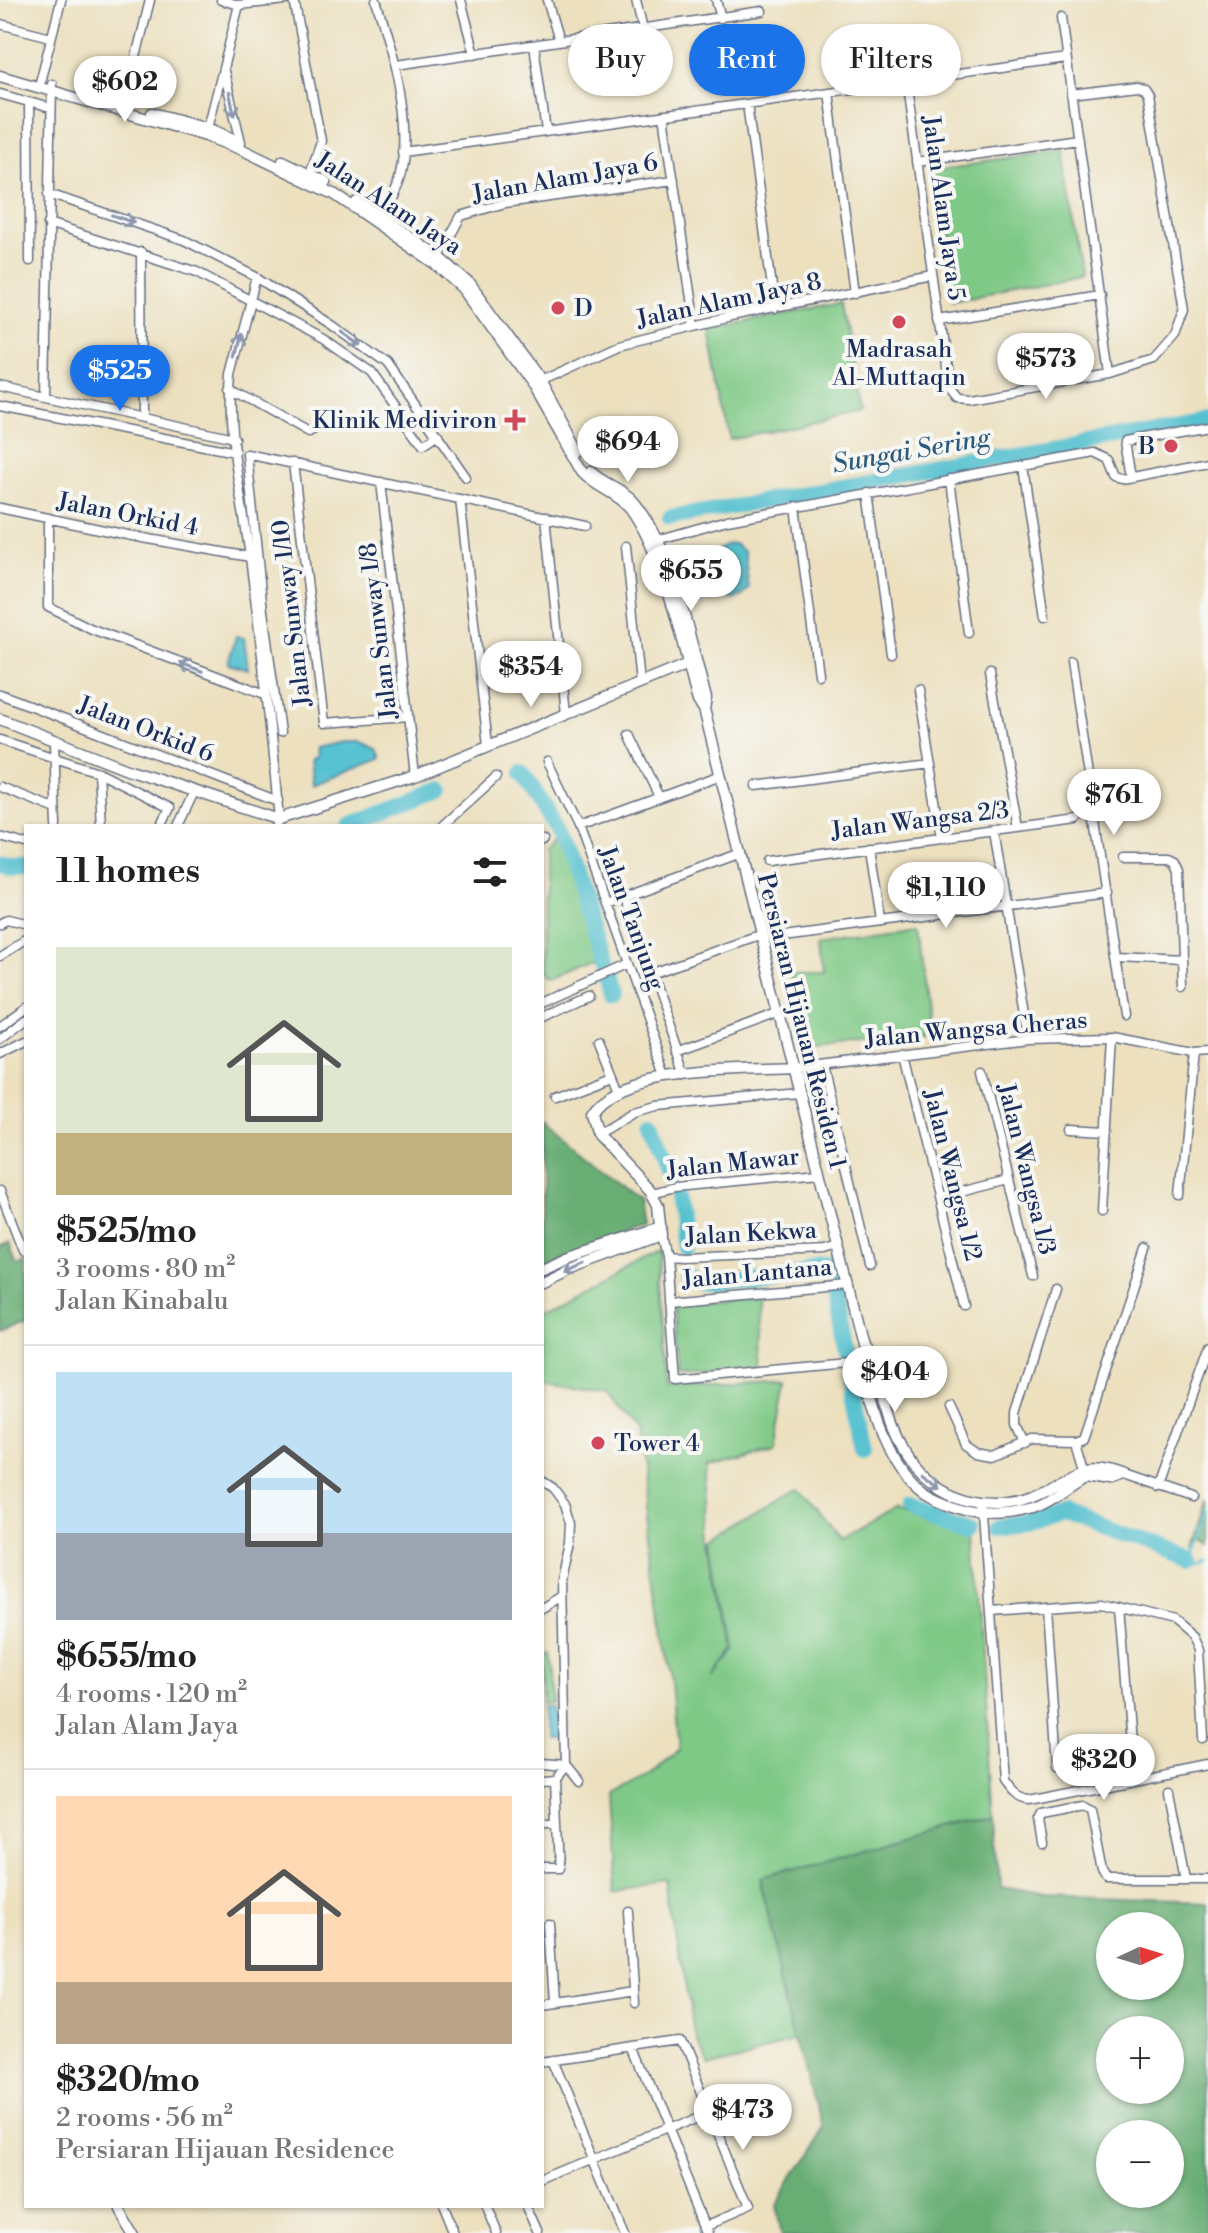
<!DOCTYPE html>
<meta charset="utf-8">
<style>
:root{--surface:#fff;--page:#f2f2f2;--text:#222;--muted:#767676;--line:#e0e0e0;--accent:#1a73e8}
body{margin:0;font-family:"Libre Bodoni",serif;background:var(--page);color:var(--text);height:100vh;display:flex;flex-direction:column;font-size:30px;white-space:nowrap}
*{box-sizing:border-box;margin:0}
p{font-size:26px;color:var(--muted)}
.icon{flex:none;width:44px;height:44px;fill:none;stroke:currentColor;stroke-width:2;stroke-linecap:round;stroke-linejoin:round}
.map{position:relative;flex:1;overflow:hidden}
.drawer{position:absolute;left:24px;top:824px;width:520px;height:1384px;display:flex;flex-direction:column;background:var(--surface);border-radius:0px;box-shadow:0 2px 6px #0004}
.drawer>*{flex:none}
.guide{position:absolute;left:568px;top:24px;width:520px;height:72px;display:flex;gap:16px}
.needle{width:52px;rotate:86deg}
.buttons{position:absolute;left:1096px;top:1912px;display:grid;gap:16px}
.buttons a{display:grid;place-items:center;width:88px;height:88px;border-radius:50%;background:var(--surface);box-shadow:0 2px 6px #0004;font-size:40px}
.price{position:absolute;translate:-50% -68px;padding:0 18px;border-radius:28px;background:#fff;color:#222;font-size:26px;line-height:52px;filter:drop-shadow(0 2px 4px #0008)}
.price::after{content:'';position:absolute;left:50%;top:48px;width:24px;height:18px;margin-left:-12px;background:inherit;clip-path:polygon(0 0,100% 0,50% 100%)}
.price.active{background:var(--accent);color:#fff}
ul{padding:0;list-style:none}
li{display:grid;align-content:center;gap:16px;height:424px;padding:0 32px}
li+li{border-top:2px solid var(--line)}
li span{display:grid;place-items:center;height:248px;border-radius:0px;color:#555}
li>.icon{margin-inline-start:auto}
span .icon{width:144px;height:144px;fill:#fffc;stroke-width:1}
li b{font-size:34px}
h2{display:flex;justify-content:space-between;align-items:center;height:96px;padding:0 32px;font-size:34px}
.pill{padding:0 28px;border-radius:36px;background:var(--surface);box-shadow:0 2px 6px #0004;font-size:28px;line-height:72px}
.pill.active{background:var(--accent);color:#fff}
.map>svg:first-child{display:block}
</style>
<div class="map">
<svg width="1208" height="2233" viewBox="0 0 1208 2233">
<rect width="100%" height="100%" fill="#f6f6f2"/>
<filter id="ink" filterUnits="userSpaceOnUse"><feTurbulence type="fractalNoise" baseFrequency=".0125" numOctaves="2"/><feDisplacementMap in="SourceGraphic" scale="16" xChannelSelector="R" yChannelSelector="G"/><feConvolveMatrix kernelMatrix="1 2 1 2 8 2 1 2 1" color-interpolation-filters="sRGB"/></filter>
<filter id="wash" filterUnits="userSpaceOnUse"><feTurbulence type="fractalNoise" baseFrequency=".006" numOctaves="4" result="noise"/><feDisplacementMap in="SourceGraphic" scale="32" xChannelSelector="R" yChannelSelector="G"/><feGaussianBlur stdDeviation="1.8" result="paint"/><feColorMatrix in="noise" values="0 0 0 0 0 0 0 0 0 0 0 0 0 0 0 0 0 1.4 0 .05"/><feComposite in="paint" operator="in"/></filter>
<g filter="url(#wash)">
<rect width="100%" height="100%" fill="#ece0bf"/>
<path fill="#7fc986" stroke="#4d7c72" stroke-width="2" d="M1064 151 1082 277 949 303 930 168Z
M841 304 860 411 729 439 710 329Z
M555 837 596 961 551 981 542 973V850Z
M918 923 930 1036 809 1048 791 972H824L821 938Z
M658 1251 667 1388 788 1380 776 1444 710 1463 716 1540 734 1649 712 1678 735 1650 718 1540 800 1488 839 1541 897 1509 975 1530 993 1815 763 1880 801 2034 703 2057 690 2033 670 1884 615 1891 609 1796 646 1775 676 1748 669 1671 636 1434 607 1391 542 1380V1311Z
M758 1297 763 1368 678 1376 672 1304Z
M548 1653 551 1701 542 1702V1654Z"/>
<path fill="#67ad73" stroke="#416e68" stroke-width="2" fill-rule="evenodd" d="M542 1122 638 1201 642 1224 542 1261Z
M10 1243 18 1262 26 1258V1320L0 1331V1248Z
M1208 1499V1546L1198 1539 1192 1549Z
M993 1815 997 1889 1042 1897 1208 1903V2233H780L774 2204 824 2127 763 1880ZM1170 1926V1986H1110V1926ZM1110 2030H1170V2090H1110ZM1110 2134H1170V2194H1110Z"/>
<path fill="#56c1d0" stroke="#387897" stroke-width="2" d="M734 544 744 552 749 589 741 597 732 600 719 588 716 551 726 545Z
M236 636 244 638 248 669 228 663Z
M342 742H360L376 749 380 759 311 785 308 760 314 758 313 748Z
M542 1705H551L554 1739H542Z"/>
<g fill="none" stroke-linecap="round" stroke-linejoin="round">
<path stroke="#56c1d0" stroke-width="3" d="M1208 1510 1191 1561 1199 1564 1208 1561"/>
<path stroke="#56c1d0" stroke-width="16" d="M670 518 1208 421
M523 773 558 831 601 964
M349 826 442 790
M0 863 12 867H26
M607 980 611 995
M652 1121 671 1178
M676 1195 683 1247
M686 1277 698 1282 824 1271 829 1275 830 1280
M834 1297 847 1360
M849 1370 865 1449
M910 1505 973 1524
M1000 1526 1030 1523 1061 1514 1191 1561"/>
</g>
</g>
<g filter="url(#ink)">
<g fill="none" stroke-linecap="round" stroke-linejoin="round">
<defs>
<path id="minor" d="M221 0 239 5 286 0
M294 0 321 141 310 173
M376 0C391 48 413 121 401 172 398 187 388 203 381 217
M461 0 475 54
M547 0 559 41
M636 0 643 29
M716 0 721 18
M1061 18 1110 374
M0 24 51 37
M534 45 546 132
M396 65 762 11
M224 71 241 142
M906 81 949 388 957 398 969 399 1110 374 1154 360 1175 336 1184 309 1148 95 1144 89 1137 86 1071 94
M39 86 61 0
M829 92 855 293
M0 94 50 108
M29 103 30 261
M747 104 775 309
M124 106 150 0
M664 115 695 326
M207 132 239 5
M403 152 1066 59
M917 162 1078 139
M49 194 184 240 257 277 332 325 388 365 466 477
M48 224 197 272 323 339 372 373 423 445 438 435
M141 252 142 418
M439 257 461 216 505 203 674 180
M257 277 232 374C226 434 242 497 250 557 261 644 271 732 279 819L275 826
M939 321 1100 295
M540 381 619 345 731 317 933 276
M0 387 234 438
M230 389 308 433 313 431
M46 397 52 84
M0 406 235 452
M293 463 324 723 408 717
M1023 466 1045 616
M1131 477 1125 441 1208 426
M949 479 969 633
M381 482 415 776
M869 493 891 654
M460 499 488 745
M796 507 818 674
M0 508 132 536 250 557
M546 517 566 714
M48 518V607L92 629 265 694
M657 540 727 520 1095 453 1109 460 1116 477 1122 479 1208 462
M626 546 640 683
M1071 662 1124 1016
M990 674 1018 828
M918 690 942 838
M0 694 278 801
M280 733 263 611 247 454 585 526
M629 734 659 797
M0 740 98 772 170 808 161 826
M54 742 57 826
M547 762 578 827 667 1076
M98 772 101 826
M756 786 930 763
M0 787 56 809
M178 826 194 792
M442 826 496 777
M578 827 721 775
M994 831 1028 1039
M0 837 26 844
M542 841 543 840
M869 847 880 923
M1123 857H1169L1175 860 1179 869 1183 987
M767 861 1078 820
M623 896 686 1075
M605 903 741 853
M0 923 6 920 26 925
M782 936 1107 893
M0 956 26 940
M1116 957 1182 960
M650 973 761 934
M542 1003 627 964
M542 1017 589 996
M0 1026 26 1007
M0 1039 26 1019
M599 1040 619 1089
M677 1051 781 1013
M0 1054 26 1041
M902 1054 964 1306
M822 1065 870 1266
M794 1068 1028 1039 1112 1037 1194 1053 1208 1052
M982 1071 1033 1276
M555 1096 612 1074
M1071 1129 1107 1131
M597 1134 634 1112 658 1106 800 1093
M0 1191 23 1250
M652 1193 675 1187 819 1173
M1180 1195 1194 1053
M938 1198 1009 1180
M1102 1211 1112 1037
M661 1235 666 1256 675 1379 868 1361
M666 1256 680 1257 825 1251 838 1247
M669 1301 848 1285
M949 1407 966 1444 978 1452 995 1455 1032 1439 1076 1440
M1076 1440 1084 1437 1147 1248
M1076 1440 1086 1474
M1025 1443 1017 1425V1413L1056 1289
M1124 1475 1191 1498
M542 1481 553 1488 565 1504 571 1523 570 1543 562 1581 566 1765
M1158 1488 1208 1347
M983 1501 1003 1781C1010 1791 1016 1799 1029 1800L1208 1764
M1046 1607 1057 1768
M1119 1607 1131 1755
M542 1608 562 1596
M991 1611 1102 1603 1173 1621 1192 1637 1198 1650 1203 1740
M542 1763 566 1765
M566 1765 579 1781
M542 1779 555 1778 566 1765
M1169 1789 1186 1879
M542 1824H557
M1042 1842 1038 1819 1041 1813 1083 1805 1090 1809 1102 1872 1106 1879H1208
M542 1869H559L555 1778
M628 1911 634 2003
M550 1923 555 2003
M542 2005 633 1991
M633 2048 708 2233
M553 2060 625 2233
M542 2062 680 2041 748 2208 706 2226
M542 2181 709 2112
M442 2206 453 2233
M485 2206 496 2233
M528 2206 540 2233"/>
<path id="tertiary" d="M0 76 206 136 243 150 334 194 436 264 464 289 532 384 582 472C596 488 618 492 631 509 665 556 682 644 698 701L704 709 862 1343C868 1394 882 1460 926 1492 937 1499 948 1503 960 1507 984 1515 1009 1514 1033 1507 1053 1501 1067 1485 1086 1476L1110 1480 1124 1475
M152 113 208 128 236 140
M283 161 326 182
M357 202 439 257 469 283 540 381 578 451
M591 472C602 484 620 487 632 500 673 546 689 639 706 698L704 709
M0 719 130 770 279 819 415 776 688 664
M542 1268 567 1257 661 1227
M542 1282 569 1269 661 1235 658 1205 650 1190 598 1135 592 1112C618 1066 745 1071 794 1068
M862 1343C880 1363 881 1378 887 1404 898 1449 926 1488 973 1499 995 1505 1019 1502 1039 1492 1075 1476 1081 1458 1124 1475
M119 2206 135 2233"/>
</defs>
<use href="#minor" stroke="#646d80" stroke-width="11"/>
<use href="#tertiary" stroke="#646d80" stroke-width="13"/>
<use href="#minor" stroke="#fff" stroke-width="8"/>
<use href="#tertiary" stroke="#fff" stroke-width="10"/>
</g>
<defs><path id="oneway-shaft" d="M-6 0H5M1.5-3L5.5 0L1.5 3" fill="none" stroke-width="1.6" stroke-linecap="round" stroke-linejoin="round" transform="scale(2)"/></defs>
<g stroke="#8d97ae">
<use href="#oneway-shaft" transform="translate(232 104) rotate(77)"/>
<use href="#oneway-shaft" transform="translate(123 219) rotate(19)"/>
<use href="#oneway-shaft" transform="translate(352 339) rotate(36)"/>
<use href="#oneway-shaft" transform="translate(239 345) rotate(-76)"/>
<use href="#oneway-shaft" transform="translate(191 667) rotate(-159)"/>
<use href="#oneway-shaft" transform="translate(575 1267) rotate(157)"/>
<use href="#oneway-shaft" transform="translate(932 1479) rotate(36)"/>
</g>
</g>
<g fill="#d1495b" stroke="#f6f6f2" stroke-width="3">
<circle cx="558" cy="308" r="8"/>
<circle cx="899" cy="322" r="8"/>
<path d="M511 408h8v8h8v8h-8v8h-8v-8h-8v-8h8z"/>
<circle cx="1171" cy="446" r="8"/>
<circle cx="598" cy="1443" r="8"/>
</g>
<g text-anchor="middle" stroke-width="8" stroke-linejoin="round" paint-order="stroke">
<g font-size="24" fill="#1b2f5e" stroke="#f6f6f2">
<text transform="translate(565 178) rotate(-10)" y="8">Jalan Alam Jaya 6</text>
<text transform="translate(389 203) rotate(33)" y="8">Jalan Alam Jaya</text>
<text transform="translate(944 208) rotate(82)" y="8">Jalan Alam Jaya 5</text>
<text transform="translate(729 300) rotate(-12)" y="8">Jalan Alam Jaya 8</text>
<text transform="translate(128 514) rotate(11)" y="8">Jalan Orkid 4</text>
<text transform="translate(291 613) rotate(-97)" y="8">Jalan Sunway 1/10</text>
<text transform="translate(378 631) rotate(-97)" y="8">Jalan Sunway 1/8</text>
<text transform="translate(146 729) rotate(21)" y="8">Jalan Orkid 6</text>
<text transform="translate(920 820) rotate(-7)" y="8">Jalan Wangsa 2/3</text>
<text transform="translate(632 918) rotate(70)" y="8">Jalan Tanjung</text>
<text transform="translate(802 1021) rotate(76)" y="8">Persiaran Hijauan Residen 1</text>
<text transform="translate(976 1029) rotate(-5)" y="8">Jalan Wangsa Cheras</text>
<text transform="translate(733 1163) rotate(-6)" y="8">Jalan Mawar</text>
<text transform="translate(1027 1169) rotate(76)" y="8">Jalan Wangsa 1/3</text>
<text transform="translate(953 1175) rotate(76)" y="8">Jalan Wangsa 1/2</text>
<text transform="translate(751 1233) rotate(-3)" y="8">Jalan Kekwa</text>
<text transform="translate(757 1273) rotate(-5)" y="8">Jalan Lantana</text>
</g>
<g font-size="24" fill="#1b2f5e" stroke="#f6f6f2" text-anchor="start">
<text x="574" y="316">D</text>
<text x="899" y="357" text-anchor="middle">Madrasah<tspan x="899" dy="28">Al-Muttaqin</tspan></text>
<text x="497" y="428" text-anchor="end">Klinik Mediviron</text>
<text x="1155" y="454" text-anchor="end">B</text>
<text x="614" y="1451">Tower 4</text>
</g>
<g font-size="26" font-style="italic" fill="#2d5b80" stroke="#f6f6f2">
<text transform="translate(911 450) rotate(-10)" y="9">Sungai Sering</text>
</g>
</g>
</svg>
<div class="buttons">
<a><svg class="needle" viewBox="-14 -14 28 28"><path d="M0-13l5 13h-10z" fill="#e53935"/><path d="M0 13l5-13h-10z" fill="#767676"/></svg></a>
<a>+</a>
<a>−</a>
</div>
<b class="price" style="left:125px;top:124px">$602</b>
<b class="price" style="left:1046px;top:401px">$573</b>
<b class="price active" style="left:120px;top:413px">$525</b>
<b class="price" style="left:628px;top:484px">$694</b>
<b class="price" style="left:691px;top:613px">$655</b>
<b class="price" style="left:531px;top:709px">$354</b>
<b class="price" style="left:1114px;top:837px">$761</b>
<b class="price" style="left:946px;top:930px">$1,110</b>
<b class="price" style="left:895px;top:1414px">$404</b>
<b class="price" style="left:1104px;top:1802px">$320</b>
<b class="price" style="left:743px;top:2152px">$473</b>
<div class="guide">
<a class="pill">Buy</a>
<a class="pill active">Rent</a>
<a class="pill">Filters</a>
</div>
<section class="drawer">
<h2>11 homes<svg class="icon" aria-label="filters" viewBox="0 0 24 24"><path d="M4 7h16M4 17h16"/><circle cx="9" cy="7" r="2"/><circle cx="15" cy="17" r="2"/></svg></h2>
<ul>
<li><span style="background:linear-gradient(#dfe7d0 75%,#c2b280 0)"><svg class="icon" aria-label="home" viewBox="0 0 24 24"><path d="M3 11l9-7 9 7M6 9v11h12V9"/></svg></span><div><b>$525/mo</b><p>3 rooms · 80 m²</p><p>Jalan Kinabalu</p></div></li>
<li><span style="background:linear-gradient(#bfe0f5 65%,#9aa5b1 0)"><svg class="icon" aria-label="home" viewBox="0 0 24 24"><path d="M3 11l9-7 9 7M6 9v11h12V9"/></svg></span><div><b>$655/mo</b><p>4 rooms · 120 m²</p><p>Jalan Alam Jaya</p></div></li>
<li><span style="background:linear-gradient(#ffd9b3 75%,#b9a48a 0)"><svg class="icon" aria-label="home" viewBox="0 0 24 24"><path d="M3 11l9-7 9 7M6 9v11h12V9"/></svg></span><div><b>$320/mo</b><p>2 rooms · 56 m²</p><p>Persiaran Hijauan Residence</p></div></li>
</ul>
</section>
</div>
